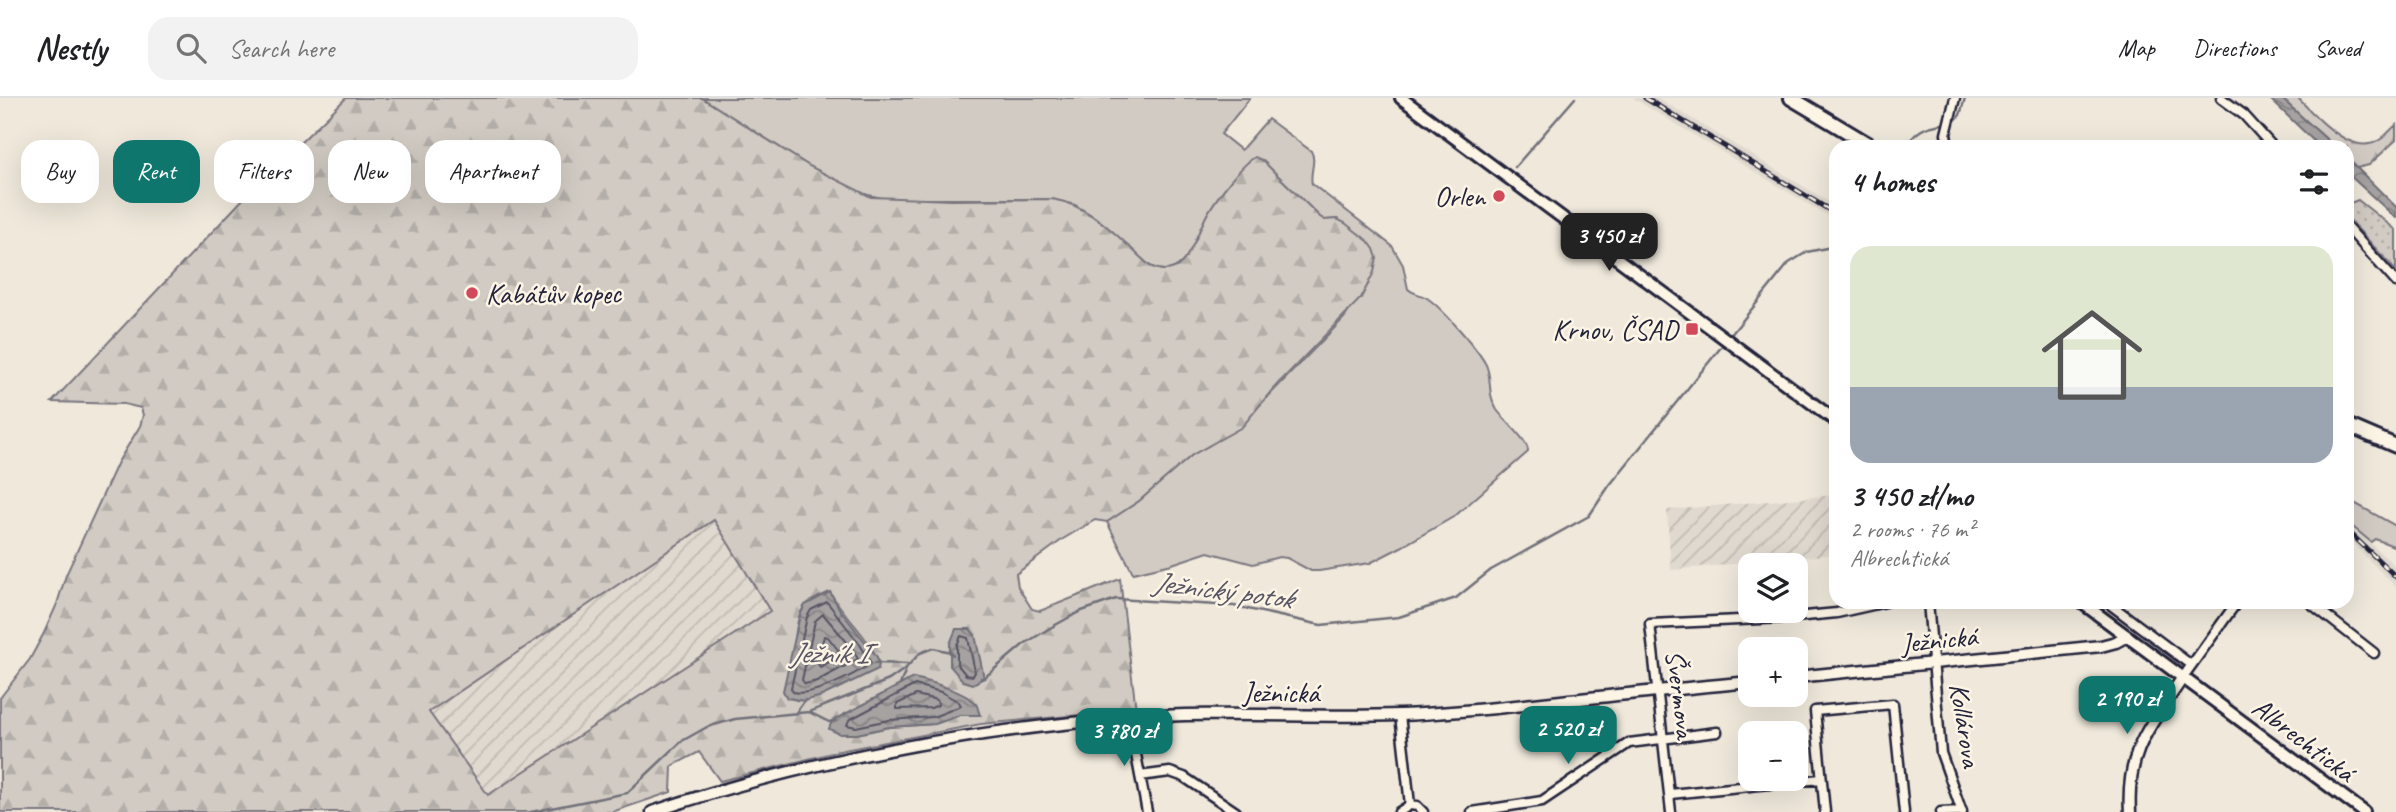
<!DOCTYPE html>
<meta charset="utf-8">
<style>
:root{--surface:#fff;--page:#f2f2f2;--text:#202124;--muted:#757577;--line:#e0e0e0;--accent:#0f766e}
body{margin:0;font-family:Caveat,sans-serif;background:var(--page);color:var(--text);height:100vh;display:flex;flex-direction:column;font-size:26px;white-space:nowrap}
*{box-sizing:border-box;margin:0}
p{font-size:23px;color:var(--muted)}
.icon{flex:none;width:38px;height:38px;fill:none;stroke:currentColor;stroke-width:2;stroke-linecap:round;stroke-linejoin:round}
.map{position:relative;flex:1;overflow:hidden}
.sheet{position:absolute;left:1829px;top:42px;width:525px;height:469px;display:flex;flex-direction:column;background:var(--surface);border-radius:21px;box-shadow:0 7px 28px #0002}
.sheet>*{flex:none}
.banner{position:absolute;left:21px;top:42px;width:665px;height:63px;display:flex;gap:14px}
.tools{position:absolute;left:1738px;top:455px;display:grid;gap:14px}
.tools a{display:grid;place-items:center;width:70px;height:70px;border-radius:14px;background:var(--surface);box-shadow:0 7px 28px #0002;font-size:35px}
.price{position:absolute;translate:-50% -60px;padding:0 16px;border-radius:14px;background:var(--accent);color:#fff;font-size:23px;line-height:46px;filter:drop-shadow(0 2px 4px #0008)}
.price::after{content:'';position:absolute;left:50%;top:42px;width:21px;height:16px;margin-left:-10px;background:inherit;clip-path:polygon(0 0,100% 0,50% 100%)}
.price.on{background:#222;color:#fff}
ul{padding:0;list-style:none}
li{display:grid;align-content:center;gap:14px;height:371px;padding:0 21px}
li+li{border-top:2px solid var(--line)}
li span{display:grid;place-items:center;height:217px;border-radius:21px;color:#555}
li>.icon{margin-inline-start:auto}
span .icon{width:126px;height:126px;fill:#fffc;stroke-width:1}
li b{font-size:30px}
h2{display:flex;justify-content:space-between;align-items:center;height:84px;padding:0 21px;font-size:30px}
.pill{padding:0 24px;border-radius:21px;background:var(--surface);box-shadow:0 7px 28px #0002;font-size:24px;line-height:63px}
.pill.on{background:var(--accent);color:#fff}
header{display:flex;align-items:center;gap:42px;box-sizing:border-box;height:98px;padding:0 35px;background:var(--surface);border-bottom:2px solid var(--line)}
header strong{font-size:33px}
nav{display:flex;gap:38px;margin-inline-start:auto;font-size:24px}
.search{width:490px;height:63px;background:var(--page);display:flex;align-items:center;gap:18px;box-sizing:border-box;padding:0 24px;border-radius:21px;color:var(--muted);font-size:26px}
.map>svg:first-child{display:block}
</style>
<header>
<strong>Nestly</strong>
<div class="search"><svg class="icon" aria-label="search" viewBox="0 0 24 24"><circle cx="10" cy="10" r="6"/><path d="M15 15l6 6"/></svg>Search here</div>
<nav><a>Map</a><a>Directions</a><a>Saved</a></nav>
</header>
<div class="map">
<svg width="2396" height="714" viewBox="0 0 2396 714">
<defs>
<pattern id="industrial-furrows" width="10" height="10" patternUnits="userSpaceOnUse" patternTransform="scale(1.75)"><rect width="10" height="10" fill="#e0d9cf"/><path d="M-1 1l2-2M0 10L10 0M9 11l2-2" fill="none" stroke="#c0bab3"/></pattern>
<pattern id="forest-firs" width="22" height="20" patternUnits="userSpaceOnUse" patternTransform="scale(1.75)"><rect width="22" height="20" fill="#d1cbc3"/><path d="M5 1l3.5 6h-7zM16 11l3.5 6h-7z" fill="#b3aea8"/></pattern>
<pattern id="garden-dots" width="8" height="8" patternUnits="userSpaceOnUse" patternTransform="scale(1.75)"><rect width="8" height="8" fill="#d1cbc3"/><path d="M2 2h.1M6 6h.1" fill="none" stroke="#b3aea8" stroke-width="1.8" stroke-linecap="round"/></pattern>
<pattern id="water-waves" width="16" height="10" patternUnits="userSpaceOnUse" patternTransform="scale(1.75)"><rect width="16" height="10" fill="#a6a2a2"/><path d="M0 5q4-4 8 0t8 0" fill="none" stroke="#878485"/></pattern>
</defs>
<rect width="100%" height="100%" fill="#efe8db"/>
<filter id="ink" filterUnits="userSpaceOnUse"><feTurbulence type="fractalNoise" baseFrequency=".0143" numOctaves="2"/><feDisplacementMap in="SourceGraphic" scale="14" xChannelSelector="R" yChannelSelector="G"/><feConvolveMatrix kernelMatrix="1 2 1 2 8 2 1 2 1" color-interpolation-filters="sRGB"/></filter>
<g filter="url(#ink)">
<path fill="#e0d9cf" d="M1633 0H1658L1836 108V123Z
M2347 424 2396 469V489L2347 440Z"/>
<path fill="url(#industrial-furrows)" d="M1836 397V456L1671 472 1667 412Z
M714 422 771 513 489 697 428 614Z"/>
<path fill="#d1cbc3" stroke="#7a767f" stroke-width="2" d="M702 0H1250L1221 36 1241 52 1268 21 1311 53C1317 63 1309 75 1312 86L1392 148 1403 167 1408 191C1414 196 1420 196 1427 200 1442 210 1476 249 1485 265 1493 278 1486 295 1497 312 1505 323 1529 343 1528 354L1455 418 1401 449 1370 465 1319 473H1311L1287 460 1279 459 1253 466 1208 454 1172 466 1133 475 1107 424 1139 403 1192 357 1210 347 1258 309 1344 220 1369 185 1368 143 1337 121 1325 122 1320 119 1262 62 1251 61C1236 78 1221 94 1209 113 1195 135 1188 187 1150 168L1099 122 1075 107 1052 101H887L859 95 809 68Z
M2347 401 2396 428V449L2375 441 2371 444 2347 424Z"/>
<path fill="url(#forest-firs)" stroke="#7a767f" stroke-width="2" fill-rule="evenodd" d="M346 0H702L809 68 871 99 952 102 1052 101C1093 108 1121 142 1150 168 1188 187 1195 135 1209 113 1218 98 1240 68 1255 59L1262 62 1320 119 1325 122 1337 121 1345 125 1368 143 1374 151 1377 160 1374 174 1361 200 1273 291 1242 329 1192 357 1139 403 1107 424 1095 422 1063 441 1016 476 1018 489 1032 511 1040 513 1120 481 1136 612 981 626 844 652 720 683 699 654 672 668 671 694 612 714H0V600L30 561 44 535 57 506 66 477 118 364 140 328 143 317 141 310 124 306 52 304 245 99ZM714 422 770 513 488 697 429 614ZM830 494C844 519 870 539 879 566 857 578 821 605 796 602 795 580 790 524 805 508 811 501 822 498 830 494ZM914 580 979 617H960L935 626 889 629 857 636 832 623Z
M2281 0H2298C2313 16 2345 51 2369 46 2380 45 2388 34 2396 27V42L2369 67 2357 70 2347 60V49H2335Z"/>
<path fill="url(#garden-dots)" stroke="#7a767f" stroke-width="2" d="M2358 102 2396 132V173L2347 119 2348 106Z"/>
<path fill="url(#water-waves)" stroke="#716f79" stroke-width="2" d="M2269 0H2281L2335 49H2320Z
M2347 60 2396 109V120L2347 75Z
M830 494 840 512 877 559 879 566 878 571 822 598 804 603 787 600 783 593 800 517 805 507Z
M956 531H970L975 537 984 580 973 586 963 583 950 568V546Z
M913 580C929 583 966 594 976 606 978 609 978 613 980 617H960L935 626 889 629 857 636H840L829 631 832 623Z"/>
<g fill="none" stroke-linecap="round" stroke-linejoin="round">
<path stroke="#575564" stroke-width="2" d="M827 504 859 545 871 565C855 577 812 599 793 594L791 590 807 519 811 512Z
M823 516 852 550 858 561 817 583 805 586 802 582 815 523Z
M824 538 828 539 842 557 820 569 817 565Z
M961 538 968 540 975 574 973 578 966 577 957 566V547Z
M915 587 941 594 959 604 961 608 933 619 889 622 856 629 847 627 849 622Z
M916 597 937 602 938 607 931 610 897 611V606Z"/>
<path stroke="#716f79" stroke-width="2.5" d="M1953 25 1960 17 1965 0
M1907 49C1914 33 1926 28 1943 26
M1515 69 1575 0
M1730 238 1789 165 1807 154 1836 148
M876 565 908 566
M981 580H984L1024 546 1050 530 1079 514 1116 501 1234 508 1321 527 1399 519 1456 500 1491 472 1589 418 1609 388 1726 243
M900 587 906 571
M809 614 829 624 835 623
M795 616 805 602
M531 714 627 695 682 643 707 629 735 621 809 614 889 582 906 570 920 555 933 550 951 554 953 557"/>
<defs>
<path id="minor" d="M2221 0 2244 17 2273 49
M1948 49 1946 36 1955 0
M2347 129 2396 184
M1928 504 1941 655 1962 714
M2107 504 2191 567
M2309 504 2374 555
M2183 579 2237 504
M1400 617 1410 707
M1129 620 1147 714
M1140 678 1170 674 1184 679 1236 714
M1670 696 1821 681
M1399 714 1410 707 1417 708 1423 714
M1472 714 1542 703 1629 645 1717 634
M1671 714 1650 526 1784 520 1837 515 1886 504
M1825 714 1815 613 1893 606 1904 714
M1941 714 1962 713"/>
<path id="tertiary" d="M1796 579 2101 548 2116 544 2127 538
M652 714C806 662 965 633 1127 620 1218 613 1309 620 1400 617 1454 615 1508 609 1561 603 1624 596 1687 590 1750 584
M2130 714C2126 651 2151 628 2183 579"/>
<path id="secondary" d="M1401 0 1836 323
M2081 504 2364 714"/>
<path id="primary" d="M1791 0 1873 49
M2347 327 2396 348"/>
</defs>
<use href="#minor" stroke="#22223b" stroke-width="13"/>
<use href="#tertiary" stroke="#22223b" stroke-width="15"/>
<use href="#secondary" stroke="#22223b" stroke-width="16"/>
<use href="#primary" stroke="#22223b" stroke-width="18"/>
<use href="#minor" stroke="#fcf5e5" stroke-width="8"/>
<use href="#tertiary" stroke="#fcf5e5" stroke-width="10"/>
<use href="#secondary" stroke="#fcf5e5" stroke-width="10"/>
<use href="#primary" stroke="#fcf5e5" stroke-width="12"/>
<defs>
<path id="rail" d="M1645 0 1836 116
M2347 432 2396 479"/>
</defs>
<use href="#rail" stroke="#22223b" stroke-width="5"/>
<use href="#rail" stroke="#fcf5e5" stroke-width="2.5" stroke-dasharray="8" stroke-linecap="butt"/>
</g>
</g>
<g fill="#d1495b" stroke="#fcf5e5" stroke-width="2.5">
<circle cx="1499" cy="98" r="7"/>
<circle cx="472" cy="195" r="7"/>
<rect x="1685" y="224" width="14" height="14" rx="3.5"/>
</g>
<g text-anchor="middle" stroke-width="5" stroke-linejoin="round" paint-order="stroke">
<g font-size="28" fill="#22223b" stroke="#fcf5e5" text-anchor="end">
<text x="1485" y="108">Orlen</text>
<text x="486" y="205" text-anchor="start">Kabátův kopec</text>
<text x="1678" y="241">Krnov, ČSAD</text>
</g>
<g font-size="28" fill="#22223b" stroke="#fcf5e5">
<text transform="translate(1939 541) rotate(-6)" y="10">Ježnická</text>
<text x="1281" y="604">Ježnická</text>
<text transform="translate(1681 596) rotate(83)" y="10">Švermova</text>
<text transform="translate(1966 627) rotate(81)" y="10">Kollárova</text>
<text transform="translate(2304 641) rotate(37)" y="10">Albrechtická</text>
</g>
<g font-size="30" font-style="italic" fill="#575564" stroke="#fcf5e5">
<text transform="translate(1223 492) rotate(7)" y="10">Ježnický potok</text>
<text x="829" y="565">Ježník I</text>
</g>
</g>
</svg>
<div class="tools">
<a><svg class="icon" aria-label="layers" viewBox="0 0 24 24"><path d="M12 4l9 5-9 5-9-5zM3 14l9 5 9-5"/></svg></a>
<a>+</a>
<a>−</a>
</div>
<b class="price on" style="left:1609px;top:175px">3 450 zł</b>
<b class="price" style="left:2127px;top:638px">2 190 zł</b>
<b class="price" style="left:1568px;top:668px">2 520 zł</b>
<b class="price" style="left:1124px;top:670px">3 780 zł</b>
<div class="banner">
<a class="pill">Buy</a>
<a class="pill on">Rent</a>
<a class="pill">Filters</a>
<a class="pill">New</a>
<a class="pill">Apartment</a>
</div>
<section class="sheet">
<h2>4 homes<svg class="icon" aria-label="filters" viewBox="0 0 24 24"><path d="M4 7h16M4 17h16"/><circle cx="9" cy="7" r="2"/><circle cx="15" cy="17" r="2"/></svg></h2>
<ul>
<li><span style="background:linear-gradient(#dfe7d0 65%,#9aa5b1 0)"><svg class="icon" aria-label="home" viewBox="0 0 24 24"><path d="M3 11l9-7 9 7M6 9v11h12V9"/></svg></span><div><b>3 450 zł/mo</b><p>2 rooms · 76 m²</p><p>Albrechtická</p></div></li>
</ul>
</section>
</div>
